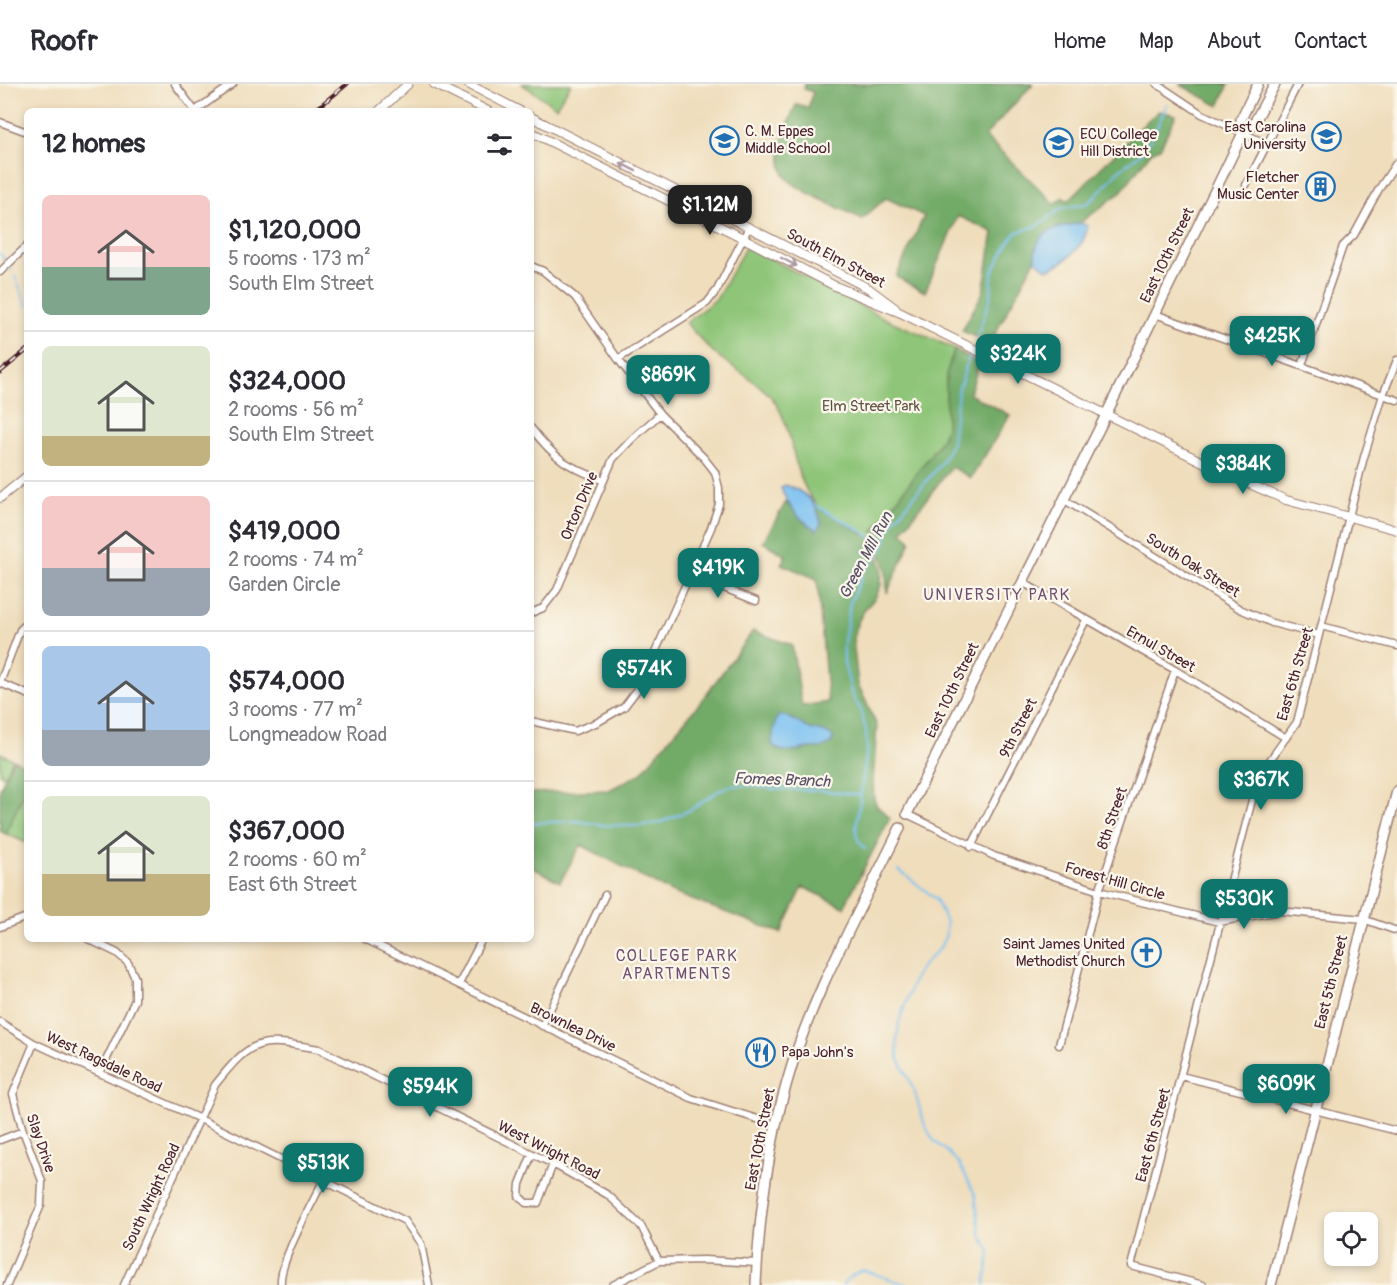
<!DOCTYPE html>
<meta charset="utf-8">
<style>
:root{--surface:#fff;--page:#f7f7f7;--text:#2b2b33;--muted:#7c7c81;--line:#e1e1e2;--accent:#0f766e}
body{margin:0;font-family:Pangolin,sans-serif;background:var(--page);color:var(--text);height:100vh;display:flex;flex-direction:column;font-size:22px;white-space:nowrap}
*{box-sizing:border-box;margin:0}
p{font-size:20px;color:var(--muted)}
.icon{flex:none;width:33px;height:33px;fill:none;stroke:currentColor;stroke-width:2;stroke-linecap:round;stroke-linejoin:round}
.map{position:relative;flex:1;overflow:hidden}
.sheet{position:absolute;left:24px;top:24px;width:510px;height:834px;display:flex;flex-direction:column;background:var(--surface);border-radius:9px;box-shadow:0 3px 9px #0003}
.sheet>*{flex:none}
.controls{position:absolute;left:1324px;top:1128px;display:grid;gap:12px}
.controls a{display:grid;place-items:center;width:54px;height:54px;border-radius:9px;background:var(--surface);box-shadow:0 3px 9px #0003;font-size:30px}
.price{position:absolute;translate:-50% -51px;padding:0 14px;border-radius:12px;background:var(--accent);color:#fff;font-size:20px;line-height:39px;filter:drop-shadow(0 2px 3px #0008)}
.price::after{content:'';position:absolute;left:50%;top:36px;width:18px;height:14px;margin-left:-9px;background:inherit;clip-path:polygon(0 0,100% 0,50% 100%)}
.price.selected{background:#222;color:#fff}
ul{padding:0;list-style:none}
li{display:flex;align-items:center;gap:18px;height:150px;padding:0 18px}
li+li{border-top:2px solid var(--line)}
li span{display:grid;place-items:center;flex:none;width:168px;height:120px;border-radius:9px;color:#555}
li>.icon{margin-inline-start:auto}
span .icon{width:72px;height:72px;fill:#fffc;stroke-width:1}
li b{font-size:26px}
h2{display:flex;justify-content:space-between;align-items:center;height:72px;padding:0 18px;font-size:26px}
header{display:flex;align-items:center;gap:36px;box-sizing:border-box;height:84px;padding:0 30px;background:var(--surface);border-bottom:2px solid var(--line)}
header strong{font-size:28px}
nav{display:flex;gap:33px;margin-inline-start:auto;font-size:21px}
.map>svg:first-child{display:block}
</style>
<header>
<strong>Roofr</strong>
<nav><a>Home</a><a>Map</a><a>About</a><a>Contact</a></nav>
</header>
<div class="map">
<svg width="1397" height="1201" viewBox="0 0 1397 1201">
<rect width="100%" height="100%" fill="#fbf7ec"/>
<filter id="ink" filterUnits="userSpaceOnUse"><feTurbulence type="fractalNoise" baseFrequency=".0167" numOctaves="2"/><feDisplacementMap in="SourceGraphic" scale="12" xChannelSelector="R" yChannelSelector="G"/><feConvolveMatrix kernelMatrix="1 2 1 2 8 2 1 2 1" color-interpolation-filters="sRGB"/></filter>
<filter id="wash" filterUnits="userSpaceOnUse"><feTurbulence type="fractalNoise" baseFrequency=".008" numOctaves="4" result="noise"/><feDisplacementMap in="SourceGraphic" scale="24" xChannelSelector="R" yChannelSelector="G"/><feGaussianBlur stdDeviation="1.35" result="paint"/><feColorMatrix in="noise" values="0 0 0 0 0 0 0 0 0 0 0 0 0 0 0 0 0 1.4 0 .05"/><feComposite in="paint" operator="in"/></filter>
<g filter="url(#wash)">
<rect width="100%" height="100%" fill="#efddbb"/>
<path fill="#8ec578" stroke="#6c7252" stroke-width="1.5" d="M522 0H571L556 23Z
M746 162 888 236 940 258 969 273 956 331 882 466C866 441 833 440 815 419 789 387 796 345 772 314 758 297 734 285 718 272 706 262 696 250 686 239L717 214Z
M0 669 13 675 5 692 0 690Z
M27 701V759L6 750Z"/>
<path fill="#72aa68" stroke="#5e644a" stroke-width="1.5" d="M805 0H1033L985 52 1055 120 1063 113 1068 117 1148 36 1159 27 1176 31 1160 64 1151 68 1120 109 1080 139 1057 144 1035 164V176L990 259 962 247 983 208 993 148 958 132 925 208 896 193 924 132 886 114 862 135C847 127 791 104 785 92 774 69 787 42 796 21L808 24 813 8 804 5Z
M1179 0H1229L1219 22Z
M954 266 980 279 969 310 1010 331 971 394 951 383 902 447 911 457 887 509 886 486 873 448 940 358 946 345V290Z
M786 418 805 439 816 445 821 439 815 421 871 454 882 484 881 501 875 514 865 525 857 540 853 556 858 600 877 642 873 698 874 715 877 722 890 734 844 823 803 803 781 849 671 808 581 761 560 798 531 783V709L609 706 640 690 699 620 753 547 792 561 802 622 828 618 817 495 781 480 786 472 763 458Z
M13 675 27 682V701L6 750 0 747V705Z"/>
<path fill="#79c0f1" stroke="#62708e" stroke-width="1.5" d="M1080 139 1088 142C1084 163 1069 175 1050 185L1045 184 1035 176C1034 145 1055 145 1080 139Z
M785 401C805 407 817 418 821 439L817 446C799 436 788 423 781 404Z
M779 631C790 631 800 641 810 645 819 648 826 647 833 653 832 657 833 659 829 661 823 665 816 663 809 664 796 666 782 672 772 660 773 651 773 639 779 631Z"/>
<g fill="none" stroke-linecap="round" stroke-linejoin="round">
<path stroke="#79c0f1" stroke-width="2" d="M0 169 11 186
M15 192 27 222
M977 253 991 212 992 188 1008 159 1017 148 1037 142 1062 124 1086 120 1093 115 1118 87 1140 70 1153 52 1167 20
M815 421 862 447 877 458 882 466
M531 739 578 737 602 741 636 742 659 739 690 726 720 706 730 702 750 701 773 705 817 706 860 711
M865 765 857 754 856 744 867 665 866 646 860 624 852 612 844 578V559L850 519 863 488 882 466 892 439 942 378 952 358 958 308 969 273
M899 786 936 815 946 838V851L940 864 922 882 914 895 899 938 897 957 898 973 914 1006 925 1042 934 1057 948 1068 959 1080 975 1110 980 1149 990 1168 985 1201
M843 1201C848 1193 855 1189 863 1186L908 1201"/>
</g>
</g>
<g filter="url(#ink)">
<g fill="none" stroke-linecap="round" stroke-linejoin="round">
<defs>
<path id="minor" d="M175 0 195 27 233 0
M1157 0 1202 30 1267 60
M0 38 27 48
M1246 101 1298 0
M531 182 543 187 575 213 618 275 660 330 704 374 715 388 719 404V420L711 444 640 602 624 623 598 638 575 647 531 637
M0 188 27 162
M1155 230 1397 316
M618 275 707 219 717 206 749 143
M1302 281 1343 162 1354 151 1379 105 1397 78
M531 344C555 375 567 382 602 396
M1063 415 1240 525 1272 539 1319 551
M690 490 756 517
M1022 498 1175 586 1286 654
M531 529 543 524 557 506 613 375 632 355 660 330
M1321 542 1397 562
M0 599 20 546 27 539
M0 599 27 610
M907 730 994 772 1099 807 1219 838 1280 827 1363 835 1397 847
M971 763 1086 536
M0 843 27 833
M88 855 117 869 128 879 135 894V916L100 989
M365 855 691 1014 776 1041
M459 900 482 855
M0 938 34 959 200 1035 405 1137 421 1160 429 1201
M542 942 605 811
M1059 961 1099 807 1175 586
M1181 992 1397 1047
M0 1056 23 1047
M532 1070 520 1100 519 1112 526 1119H538L553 1080
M7 1201 41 1121 42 1097 23 1047 13 1010 34 959
M124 1201 215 1001C253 953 260 954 319 965L553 1080 608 1111 641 1142 659 1177
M281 1201C278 1179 312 1120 323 1097
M613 1201 659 1177 704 1176 757 1179
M1203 1201 1131 1182 1258 693 1297 638 1364 373 1383 311 1397 276"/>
<path id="tertiary" d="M434 0 488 27
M468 0 520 27
M379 27 408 0
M531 33 868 204 895 224
M531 48 743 154 835 202 901 229 1227 390 1286 416 1397 446
M0 414 27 392"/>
<path id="secondary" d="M1271 1201 1397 707"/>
<path id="primary" d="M1244 47 1241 35 1258 0
M907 730 1102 339 1244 47 1253 41 1275 0
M756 1201C759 1133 768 1063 787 998 812 909 860 827 900 744"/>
</defs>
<use href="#minor" stroke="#9c7e73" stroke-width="9"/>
<use href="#tertiary" stroke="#9c7e73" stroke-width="10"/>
<use href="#secondary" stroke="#9c7e73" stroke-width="12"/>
<use href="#primary" stroke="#9c7e73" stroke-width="12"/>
<use href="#minor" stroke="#fff" stroke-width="6"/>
<use href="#tertiary" stroke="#fff" stroke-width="8"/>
<use href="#secondary" stroke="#fff" stroke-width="9"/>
<use href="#primary" stroke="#fff" stroke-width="9"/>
<defs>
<path id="rail" d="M314 27 347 0
M0 288 27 266"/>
</defs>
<use href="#rail" stroke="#4a1f2b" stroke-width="4.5"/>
<use href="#rail" stroke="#fbf7ec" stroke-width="2" stroke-dasharray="7" stroke-linecap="butt"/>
</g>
<defs><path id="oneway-shaft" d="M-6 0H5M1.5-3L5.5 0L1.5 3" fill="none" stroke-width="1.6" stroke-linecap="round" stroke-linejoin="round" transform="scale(1.5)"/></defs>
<g stroke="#ae9aa0">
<use href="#oneway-shaft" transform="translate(628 83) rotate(-153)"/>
<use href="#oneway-shaft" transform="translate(789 178) rotate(28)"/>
</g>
</g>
<defs>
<symbol id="university-ring" viewBox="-11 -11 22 22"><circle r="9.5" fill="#fbf7ec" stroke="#1f6fb2" stroke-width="1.5"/><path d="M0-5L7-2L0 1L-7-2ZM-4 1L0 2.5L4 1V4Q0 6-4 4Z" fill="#1f6fb2"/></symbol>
<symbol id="school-ring" viewBox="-11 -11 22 22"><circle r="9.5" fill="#fbf7ec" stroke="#1f6fb2" stroke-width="1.5"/><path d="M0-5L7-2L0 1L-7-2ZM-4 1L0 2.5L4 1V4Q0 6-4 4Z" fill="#1f6fb2"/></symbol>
<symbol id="building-ring" viewBox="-11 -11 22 22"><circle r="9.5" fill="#fbf7ec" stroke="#1f6fb2" stroke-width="1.5"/><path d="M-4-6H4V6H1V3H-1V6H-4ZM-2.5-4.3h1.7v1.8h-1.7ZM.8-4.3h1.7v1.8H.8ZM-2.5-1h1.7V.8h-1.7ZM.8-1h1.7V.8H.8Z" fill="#1f6fb2"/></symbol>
<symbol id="church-ring" viewBox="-11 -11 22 22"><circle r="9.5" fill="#fbf7ec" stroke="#1f6fb2" stroke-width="1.5"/><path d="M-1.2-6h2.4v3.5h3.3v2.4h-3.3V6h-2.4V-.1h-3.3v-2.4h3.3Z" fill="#1f6fb2"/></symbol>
<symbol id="restaurant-ring" viewBox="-11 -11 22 22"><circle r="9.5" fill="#fbf7ec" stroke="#1f6fb2" stroke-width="1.5"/><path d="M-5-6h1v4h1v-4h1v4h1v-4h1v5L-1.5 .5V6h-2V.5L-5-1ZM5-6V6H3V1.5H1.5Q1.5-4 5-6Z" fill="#1f6fb2"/></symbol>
</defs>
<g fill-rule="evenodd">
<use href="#university-ring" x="1310" y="36" width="33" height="33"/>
<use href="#school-ring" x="708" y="40" width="33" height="33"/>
<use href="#university-ring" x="1042" y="42" width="33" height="33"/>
<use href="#building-ring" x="1304" y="86" width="33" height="33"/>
<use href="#church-ring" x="1130" y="852" width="33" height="33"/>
<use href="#restaurant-ring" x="744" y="952" width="33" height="33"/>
</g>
<g text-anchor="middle" stroke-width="4.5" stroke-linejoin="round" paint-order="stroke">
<g font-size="15" fill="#4a1f2b" stroke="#fbf7ec" text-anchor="end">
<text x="1306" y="48">East Carolina<tspan x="1306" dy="17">University</tspan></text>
<text x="745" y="52" text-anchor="start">C. M. Eppes<tspan x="745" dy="17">Middle School</tspan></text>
<text x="1080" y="55" text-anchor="start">ECU College<tspan x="1080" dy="17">Hill District</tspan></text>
<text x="1299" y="98">Fletcher<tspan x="1299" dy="17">Music Center</tspan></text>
<text x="1125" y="865">Saint James United<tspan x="1125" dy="17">Methodist Church</tspan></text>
<text x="781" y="973" text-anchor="start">Papa John's</text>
</g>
<g font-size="15" fill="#4a1f2b" stroke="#fbf7ec">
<text transform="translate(1167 171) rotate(-64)" y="5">East 10th Street</text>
<text transform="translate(836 174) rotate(28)" y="5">South Elm Street</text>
<text transform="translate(579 422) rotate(-67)" y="5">Orton Drive</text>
<text transform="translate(1193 481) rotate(32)" y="5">South Oak Street</text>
<text transform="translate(1161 565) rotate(30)" y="5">Ernul Street</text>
<text transform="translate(1295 590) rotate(-74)" y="5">East 6th Street</text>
<text transform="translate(952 606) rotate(-64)" y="5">East 10th Street</text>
<text transform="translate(1018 644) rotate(-63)" y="5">9th Street</text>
<text transform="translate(1112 734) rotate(-71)" y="5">8th Street</text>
<text transform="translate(1115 797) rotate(16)" y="5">Forest Hill Circle</text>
<text transform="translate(1331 898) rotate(-76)" y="5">East 5th Street</text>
<text transform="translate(573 943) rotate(26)" y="5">Brownlea Drive</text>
<text transform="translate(104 978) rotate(25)" y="5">West Ragsdale Road</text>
<text transform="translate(1153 1051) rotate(-75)" y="5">East 6th Street</text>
<text transform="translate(760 1055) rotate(-79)" y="5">East 10th Street</text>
<text transform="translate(41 1059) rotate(71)" y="5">Slay Drive</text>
<text transform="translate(549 1066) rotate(27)" y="5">West Wright Road</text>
<text transform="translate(151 1113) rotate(-65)" y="5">South Wright Road</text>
</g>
<g font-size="15" fill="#5e5142" stroke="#fbf7ec">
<text x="871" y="327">Elm Street Park</text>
</g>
<g font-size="16" font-style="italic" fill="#584f66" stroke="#fbf7ec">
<text transform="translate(865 471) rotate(-62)" y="6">Green Mill Run</text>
<text transform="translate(782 695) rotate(2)" y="6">Fomes Branch</text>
</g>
<g font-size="16" letter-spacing="1.5" fill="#714e6e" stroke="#fbf7ec">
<text x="997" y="516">UNIVERSITY PARK</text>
<text x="677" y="877">COLLEGE PARK<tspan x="677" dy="18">APARTMENTS</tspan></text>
</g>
</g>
</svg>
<div class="controls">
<a><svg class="icon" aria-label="locate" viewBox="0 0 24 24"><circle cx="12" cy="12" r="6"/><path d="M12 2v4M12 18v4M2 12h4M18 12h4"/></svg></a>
</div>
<b class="price selected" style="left:710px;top:152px">$1.12M</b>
<b class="price" style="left:1272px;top:283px">$425K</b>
<b class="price" style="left:1018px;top:301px">$324K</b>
<b class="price" style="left:668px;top:322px">$869K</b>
<b class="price" style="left:1243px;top:411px">$384K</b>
<b class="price" style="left:718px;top:515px">$419K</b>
<b class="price" style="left:644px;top:616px">$574K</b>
<b class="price" style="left:1261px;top:727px">$367K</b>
<b class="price" style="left:1244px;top:846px">$530K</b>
<b class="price" style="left:1286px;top:1031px">$609K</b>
<b class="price" style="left:430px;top:1034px">$594K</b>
<b class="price" style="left:323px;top:1110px">$513K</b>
<section class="sheet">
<h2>12 homes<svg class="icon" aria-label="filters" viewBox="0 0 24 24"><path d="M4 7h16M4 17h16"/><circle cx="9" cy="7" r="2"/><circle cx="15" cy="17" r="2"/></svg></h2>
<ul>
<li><span style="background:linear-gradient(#f6c9c9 60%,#7fa58c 0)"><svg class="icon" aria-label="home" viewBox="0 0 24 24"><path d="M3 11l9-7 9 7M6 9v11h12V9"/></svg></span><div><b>$1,120,000</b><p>5 rooms · 173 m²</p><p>South Elm Street</p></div></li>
<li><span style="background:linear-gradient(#dfe7d0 75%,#c2b280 0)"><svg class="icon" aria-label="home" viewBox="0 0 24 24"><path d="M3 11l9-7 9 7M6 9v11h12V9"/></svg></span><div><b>$324,000</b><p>2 rooms · 56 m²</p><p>South Elm Street</p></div></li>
<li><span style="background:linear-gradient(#f6c9c9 60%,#9aa5b1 0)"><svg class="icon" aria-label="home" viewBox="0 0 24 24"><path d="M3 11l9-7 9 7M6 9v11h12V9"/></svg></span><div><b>$419,000</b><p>2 rooms · 74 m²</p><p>Garden Circle</p></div></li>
<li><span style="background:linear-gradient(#a9c7e8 70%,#9aa5b1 0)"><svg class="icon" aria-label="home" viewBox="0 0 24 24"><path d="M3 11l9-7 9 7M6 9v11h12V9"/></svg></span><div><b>$574,000</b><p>3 rooms · 77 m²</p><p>Longmeadow Road</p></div></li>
<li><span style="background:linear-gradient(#dfe7d0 65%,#c2b280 0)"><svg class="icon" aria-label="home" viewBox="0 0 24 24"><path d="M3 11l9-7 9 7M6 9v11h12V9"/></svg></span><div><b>$367,000</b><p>2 rooms · 60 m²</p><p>East 6th Street</p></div></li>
</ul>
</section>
</div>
